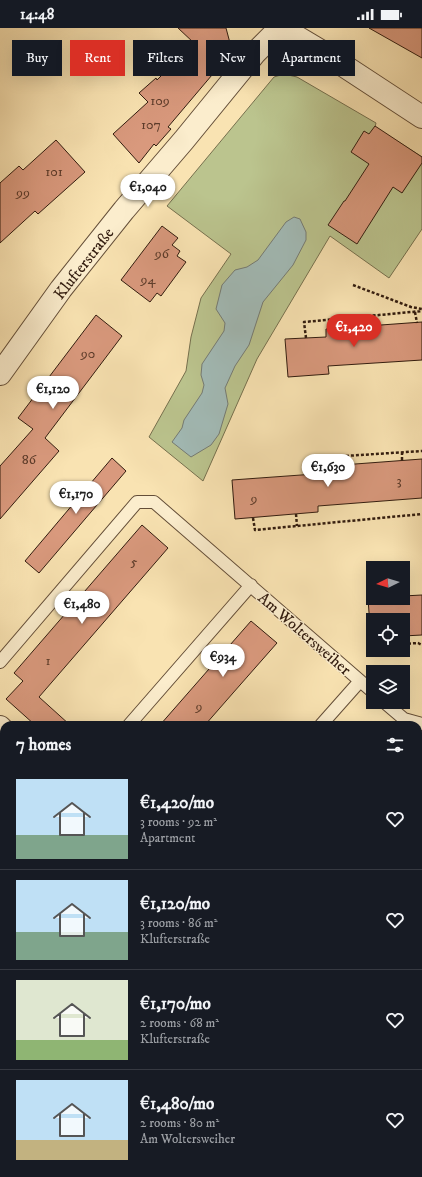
<!DOCTYPE html>
<meta charset="utf-8">
<style>
:root{--surface:#171b24;--page:#20242c;--text:#f1f3f6;--muted:#9ea1a6;--line:#363941;--accent:#d93025}
body{margin:0;font-family:"IM FELL DW Pica",serif;background:var(--page);color:var(--text);height:100vh;display:flex;flex-direction:column;font-size:15px;white-space:nowrap}
*{box-sizing:border-box;margin:0}
p{font-size:13px;color:var(--muted)}
.icon{flex:none;width:22px;height:22px;fill:none;stroke:currentColor;stroke-width:2;stroke-linecap:round;stroke-linejoin:round}
.map{position:relative;flex:1;overflow:hidden}
.panel{position:absolute;left:0px;top:693px;width:422px;height:456px;display:flex;flex-direction:column;background:var(--surface);border-radius:12px 12px 0 0;box-shadow:0 4px 16px #0002}
.panel>*{flex:none}
.top-card{position:absolute;left:12px;top:12px;width:398px;height:36px;display:flex;gap:8px}
.needle{width:26px;rotate:265deg}
.fabs{position:absolute;left:366px;top:533px;display:grid;gap:8px}
.fabs a{display:grid;place-items:center;width:44px;height:44px;border-radius:0px;background:var(--surface);box-shadow:0 4px 16px #0002;font-size:20px}
.price{position:absolute;translate:-50% -34px;padding:0 9px;border-radius:14px;background:#fff;color:#222;font-size:13px;line-height:26px;filter:drop-shadow(0 1px 2px #0008)}
.price::after{content:'';position:absolute;left:50%;top:24px;width:12px;height:9px;margin-left:-6px;background:inherit;clip-path:polygon(0 0,100% 0,50% 100%)}
.price.selected{background:var(--accent);color:#fff}
ul{padding:0;list-style:none}
li{display:flex;align-items:center;gap:12px;height:100px;padding:0 16px}
li+li{border-top:1px solid var(--line)}
li span{display:grid;place-items:center;flex:none;width:112px;height:80px;border-radius:0px;color:#555}
li>.icon{margin-inline-start:auto}
span .icon{width:48px;height:48px;fill:#fffc;stroke-width:1}
li b{font-size:17px}
h2{display:flex;justify-content:space-between;align-items:center;height:48px;padding:0 16px;font-size:17px}
.chip{padding:0 14px;border-radius:0px;background:var(--surface);box-shadow:0 4px 16px #0002;font-size:14px;line-height:36px}
.chip.selected{background:var(--accent);color:#fff}
.status{display:flex;justify-content:space-between;align-items:center;height:28px;padding:0 20px;background:var(--surface);direction:ltr}
.status svg{height:11px;fill:currentColor}
.map>svg:first-child{display:block}
</style>
<div class="status"><b>14:48</b><svg viewBox="0 0 49 12"><path d="M0 12V9h3v3zM5 12V6h3v6zM10 12V3h3v9zM15 12V0h3v12zM26 1h20v11H26zM47 4h2v5h-2z"/></svg></div>
<div class="map">
<svg width="422" height="1149" viewBox="0 0 422 1149">
<rect width="100%" height="100%" fill="#f9e3b2"/>
<filter id="stains"><feTurbulence type="fractalNoise" baseFrequency=".005" numOctaves="4"/><feColorMatrix values="0 0 0 0 .2 0 0 0 0 .09 0 0 0 0 .02 0 0 0 .5 -.17"/></filter>
<radialGradient id="worn" r=".72"><stop offset=".6" stop-color="#630" stop-opacity="0"/><stop offset="1" stop-color="#630" stop-opacity=".3"/></radialGradient>
<path fill="#bbc48e" stroke="#76704e" d="M284 46 297 49 376 95 375 99 422 129V201L389 250 330 208 257 331 203 453 149 409 186 343 191 309 201 270 231 226 167 178 274 49Z"/>
<path fill="#a2bbb7" stroke="#757b74" d="M294 189 300 191 306 204V212L293 237 263 274 249 317 235 338 225 360 228 376 219 406 211 417 191 429 172 414 182 400 184 392 202 365 204 357 201 347 202 336 224 303 225 295 216 281 222 257 235 242 247 239 258 232 286 194Z"/>
<path fill="#d9997d" stroke="#321c0f" d="M178 0H226L230 15 229 25 223 34 168 99 171 101 156 118 154 116 139 135 113 106 148 74 139 65 156 50 157 52 194 15Z
M369 0H422V30Z
M375 98 422 129V135L402 165 393 159 357 216 328 197 344 173H345L369 136 351 124 364 103 369 106Z
M56 112 85 144 38 186 35 183 0 215V155L19 138 23 142Z
M162 198 178 210 172 217 180 223 177 228 186 234 161 268 157 265 150 274 121 252Z
M96 287 122 308 45 410 59 423 0 491V438L33 401 18 390Z
M422 294V332L328 338 329 346 288 349 285 311 326 309V301Z
M112 430 126 443 39 545 25 533Z
M422 431V470L318 478V484L235 491 232 452 315 446V439Z
M142 497 168 520 39 669 70 697H35L6 671 23 653 14 645Z
M422 567V607L403 608V592H373V610L371 611 368 571 403 570V568Z
M251 593 277 615 233 665 205 697H160Z"/>
<g fill="none" stroke-linecap="round" stroke-linejoin="round">
<defs>
<path id="service" d="M0 634 137 474H154L373 664
M384 674 404 691 422 696
M129 697 251 557
M321 697 360 653
M418 1024 422 1019"/>
<path id="minor" d="M282 0 329 28 422 89
M0 346 61 261 124 182 184 112 255 25 280 0
M0 699 4 703
M418 806 422 801
M418 1066 422 1069
M189 1145 194 1149"/>
</defs>
<use href="#service" stroke="#644e38" stroke-width="14"/>
<use href="#minor" stroke="#644e38" stroke-width="24"/>
<path stroke="#321c0f" stroke-width="2.5" stroke-dasharray="3 2" stroke-linecap="butt" d="M353 257 411 279 422 281
M415 284 417 295
M360 288V299
M306 310 304 294 422 283
M402 424V433
M346 437 345 428 422 423
M296 486 297 498
M253 490 255 502 422 486
M403 616 418 615 422 617
M0 807 4 810"/>
<use href="#service" stroke="#fbedcd" stroke-width="12"/>
<use href="#minor" stroke="#fbedcd" stroke-width="22"/>
</g>
<g text-anchor="middle" stroke-width="3" stroke-linejoin="round" paint-order="stroke">
<g font-size="14" fill="#5c3b2a">
<text x="160" y="77">109</text>
<text x="151" y="101">107</text>
<text x="54" y="148">101</text>
<text x="23" y="169">99</text>
<text x="162" y="230">96</text>
<text x="148" y="256">94</text>
<text x="88" y="330">90</text>
<text x="29" y="436">86</text>
<text x="399" y="457">3</text>
<text x="254" y="475">9</text>
<text x="134" y="538">5</text>
<text x="48" y="637">1</text>
<text x="199" y="683">9</text>
</g>
<g font-size="16" fill="#321c0f" stroke="#fbedcd">
<text transform="translate(83 235) rotate(-52)" y="6">Klufterstraße</text>
<text transform="translate(305 605) rotate(41)" y="6">Am Woltersweiher</text>
</g>
</g>
<rect width="100%" height="100%" filter="url(#stains)"/>
<rect width="100%" height="100%" fill="url(#worn)"/>
</svg>
<div class="fabs">
<a><svg class="needle" viewBox="-14 -14 28 28"><path d="M0-13l5 13h-10z" fill="#e53935"/><path d="M0 13l5-13h-10z" fill="#9ea1a6"/></svg></a>
<a><svg class="icon" aria-label="locate" viewBox="0 0 24 24"><circle cx="12" cy="12" r="6"/><path d="M12 2v4M12 18v4M2 12h4M18 12h4"/></svg></a>
<a><svg class="icon" aria-label="layers" viewBox="0 0 24 24"><path d="M12 4l9 5-9 5-9-5zM3 14l9 5 9-5"/></svg></a>
</div>
<b class="price" style="left:148px;top:180px">€1,040</b>
<b class="price selected" style="left:354px;top:320px">€1,420</b>
<b class="price" style="left:53px;top:382px">€1,120</b>
<b class="price" style="left:328px;top:460px">€1,630</b>
<b class="price" style="left:76px;top:487px">€1,170</b>
<b class="price" style="left:82px;top:597px">€1,480</b>
<b class="price" style="left:223px;top:650px">€934</b>
<div class="top-card">
<a class="chip">Buy</a>
<a class="chip selected">Rent</a>
<a class="chip">Filters</a>
<a class="chip">New</a>
<a class="chip">Apartment</a>
</div>
<section class="panel">
<h2>7 homes<svg class="icon" aria-label="filters" viewBox="0 0 24 24"><path d="M4 7h16M4 17h16"/><circle cx="9" cy="7" r="2"/><circle cx="15" cy="17" r="2"/></svg></h2>
<ul>
<li><span style="background:linear-gradient(#bfe0f5 70%,#7fa58c 0)"><svg class="icon" aria-label="home" viewBox="0 0 24 24"><path d="M3 11l9-7 9 7M6 9v11h12V9"/></svg></span><div><b>€1,420/mo</b><p>3 rooms · 92 m²</p><p>Apartment</p></div><svg class="icon" aria-label="heart" viewBox="0 0 24 24"><path d="M12 20l-8-8c-3-5 5-10 8-4 3-6 11-1 8 4z"/></svg></li>
<li><span style="background:linear-gradient(#bfe0f5 65%,#7fa58c 0)"><svg class="icon" aria-label="home" viewBox="0 0 24 24"><path d="M3 11l9-7 9 7M6 9v11h12V9"/></svg></span><div><b>€1,120/mo</b><p>3 rooms · 86 m²</p><p>Klufterstraße</p></div><svg class="icon" aria-label="heart" viewBox="0 0 24 24"><path d="M12 20l-8-8c-3-5 5-10 8-4 3-6 11-1 8 4z"/></svg></li>
<li><span style="background:linear-gradient(#dfe7d0 75%,#8fb573 0)"><svg class="icon" aria-label="home" viewBox="0 0 24 24"><path d="M3 11l9-7 9 7M6 9v11h12V9"/></svg></span><div><b>€1,170/mo</b><p>2 rooms · 68 m²</p><p>Klufterstraße</p></div><svg class="icon" aria-label="heart" viewBox="0 0 24 24"><path d="M12 20l-8-8c-3-5 5-10 8-4 3-6 11-1 8 4z"/></svg></li>
<li><span style="background:linear-gradient(#bfe0f5 75%,#c2b280 0)"><svg class="icon" aria-label="home" viewBox="0 0 24 24"><path d="M3 11l9-7 9 7M6 9v11h12V9"/></svg></span><div><b>€1,480/mo</b><p>2 rooms · 80 m²</p><p>Am Woltersweiher</p></div><svg class="icon" aria-label="heart" viewBox="0 0 24 24"><path d="M12 20l-8-8c-3-5 5-10 8-4 3-6 11-1 8 4z"/></svg></li>
</ul>
</section>
</div>
